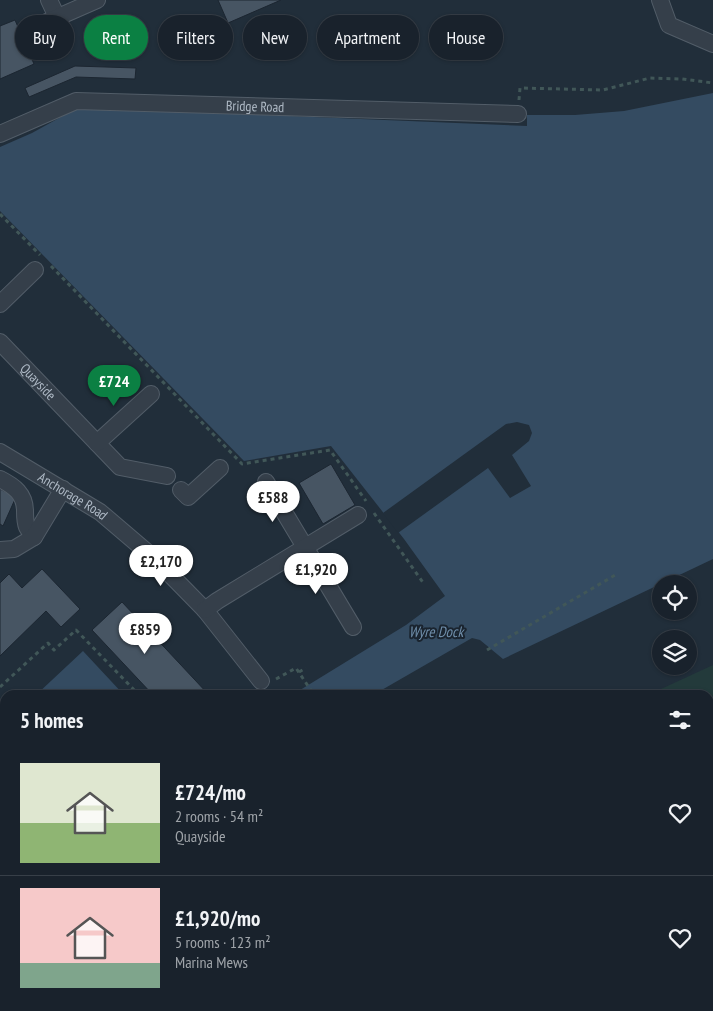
<!DOCTYPE html>
<meta charset="utf-8">
<style>
:root{--surface:#19222c;--page:#262f38;--text:#f1f3f6;--muted:#9fa4a9;--line:#373f48;--accent:#0b8043}
body{margin:0;font-family:"PT Sans Narrow",sans-serif;background:var(--page);color:var(--text);height:100vh;display:flex;flex-direction:column;font-size:19px;white-space:nowrap}
*{box-sizing:border-box;margin:0}
p{font-size:16px;color:var(--muted)}
.icon{flex:none;width:28px;height:28px;fill:none;stroke:currentColor;stroke-width:2;stroke-linecap:round;stroke-linejoin:round}
.map{position:relative;flex:1;overflow:hidden}
.panel{position:absolute;left:0px;top:690px;width:714px;height:321px;display:flex;flex-direction:column;background:var(--surface);border-radius:15px 15px 0 0;box-shadow:0 1px 4px #0004,0 0 0 1px var(--line)}
.panel>*{flex:none}
.hud{position:absolute;left:15px;top:15px;width:684px;height:45px;display:flex;gap:10px}
.tools{position:absolute;left:652px;top:575px;display:grid;gap:10px}
.tools a{display:grid;place-items:center;width:45px;height:45px;border-radius:50%;background:var(--surface);box-shadow:0 1px 4px #0004,0 0 0 1px var(--line);font-size:25px}
.price{position:absolute;translate:-50% -42px;padding:0 11px;border-radius:18px;background:#fff;color:#222;font-size:16px;line-height:32px;filter:drop-shadow(0 1px 2px #0008)}
.price::after{content:'';position:absolute;left:50%;top:30px;width:15px;height:11px;margin-left:-8px;background:inherit;clip-path:polygon(0 0,100% 0,50% 100%)}
.price.current{background:var(--accent);color:#fff}
ul{padding:0;list-style:none}
li{display:flex;align-items:center;gap:15px;height:125px;padding:0 20px}
li+li{border-top:1px solid var(--line)}
li span{display:grid;place-items:center;flex:none;width:140px;height:100px;border-radius:0px;color:#555}
li>.icon{margin-inline-start:auto}
span .icon{width:60px;height:60px;fill:#fffc;stroke-width:1}
li b{font-size:21px}
h2{display:flex;justify-content:space-between;align-items:center;height:60px;padding:0 20px;font-size:21px}
.pill{padding:0 18px;border-radius:22px;background:var(--surface);box-shadow:0 1px 4px #0004,0 0 0 1px var(--line);font-size:18px;line-height:45px}
.pill.current{background:var(--accent);color:#fff}
.map>svg:first-child{display:block}
</style>
<div class="map">
<svg width="713" height="1011" viewBox="0 0 713 1011">
<rect width="100%" height="100%" fill="#212e3a"/>
<path fill="#233a3b" d="M713 665V1011H451L452 1006H709V695H648Z"/>
<path fill="#344b61" d="M713 93V559L503 659 480 640 472 638 373 695H292L406 625 445 596 404 539 331 446 244 461 0 211V147L32 133 79 107 527 126V115H575L624 111Z
M83 651 124 695H36Z
M5 724V1006H137L132 1011H0V728Z"/>
<path fill="#212e3a" d="M517 422 529 425 532 433 529 441 512 455 531 486 510 498 488 468 398 533 383 513 506 424Z"/>
<g fill="none" stroke-linecap="round" stroke-linejoin="round">
<path stroke="#344b61" stroke-width="5" d="M709 833H713"/>
</g>
<path fill="#475563" stroke="#1c2631" d="M218 0H281L228 23Z
M15 20 34 64 0 79V26Z
M113 35 122 38 115 54 107 50Z
M75 66 136 68 135 79 76 77 29 97 25 88Z
M331 464 355 505 323 524 299 483Z
M0 489 16 497 3 526 0 524Z
M42 569 80 609 61 627 46 611 0 656V583L9 574 22 588Z
M122 602 209 695H153L92 630Z
M376 1006H400L399 1011H375Z"/>
<g fill="none" stroke-linecap="round" stroke-linejoin="round">
<defs>
<g id="minor">
<path d="M49 0 57 17"/>
<path d="M660 0 669 25 713 44"/>
<path d="M24 32 97 0"/>
<path id="s1" d="M0 134 76 101 518 114"/>
<path d="M0 304 35 270"/>
<path id="s2" d="M0 342 120 467 167 476"/>
<path d="M97 443 151 394"/>
<path id="s3" d="M0 452 100 512 154 558 205 610 261 681"/>
<path d="M0 479C14 486 25 494 25 511 25 517 25 522 27 527 29 531 32 534 34 537"/>
<path d="M266 482 353 627"/>
<path d="M181 490 188 497 220 468"/>
<path d="M0 550 14 549 34 537 63 489"/>
<path d="M205 610 217 601 358 515"/>
<path d="M194 1011 199 1006"/>
</g>
</defs>
<use href="#minor" stroke="#525d68" stroke-width="18"/>
<path stroke="#415758" stroke-width="3" stroke-dasharray="4 4" stroke-linecap="butt" d="M519 100 520 88 603 90 650 78 682 79 713 83
M0 214 40 255
M51 266 242 464 330 450 366 501
M374 513 424 584
M487 650 617 574
M299 672 306 668
M276 679 296 668 314 695
M0 687 48 643 54 650 76 630 139 695
M155 1011 160 1006
M459 1011 460 1006"/>
<use href="#minor" stroke="#353f4a" stroke-width="16"/>
</g>
<g text-anchor="middle" stroke-width="4" stroke-linejoin="round" paint-order="stroke">
<g font-size="14" fill="#afbac6" stroke="#1a242f">
<text dy="5" stroke="none"><textPath href="#s1" startOffset="262">Bridge Road</textPath></text>
<text dy="5" stroke="none"><textPath href="#s2" startOffset="55">Quayside</textPath></text>
<text dy="5" stroke="none"><textPath href="#s3" startOffset="85">Anchorage Road</textPath></text>
</g>
<g font-size="15" font-style="italic" fill="#6f8eaa" stroke="#1a242f">
<text x="436" y="637">Wyre Dock</text>
</g>
</g>
</svg>
<div class="tools">
<a><svg class="icon" aria-label="locate" viewBox="0 0 24 24"><circle cx="12" cy="12" r="6"/><path d="M12 2v4M12 18v4M2 12h4M18 12h4"/></svg></a>
<a><svg class="icon" aria-label="layers" viewBox="0 0 24 24"><path d="M12 4l9 5-9 5-9-5zM3 14l9 5 9-5"/></svg></a>
</div>
<b class="price current" style="left:114px;top:407px">£724</b>
<b class="price" style="left:273px;top:523px">£588</b>
<b class="price" style="left:161px;top:587px">£2,170</b>
<b class="price" style="left:316px;top:595px">£1,920</b>
<b class="price" style="left:145px;top:655px">£859</b>
<div class="hud">
<a class="pill">Buy</a>
<a class="pill current">Rent</a>
<a class="pill">Filters</a>
<a class="pill">New</a>
<a class="pill">Apartment</a>
<a class="pill">House</a>
</div>
<section class="panel">
<h2>5 homes<svg class="icon" aria-label="filters" viewBox="0 0 24 24"><path d="M4 7h16M4 17h16"/><circle cx="9" cy="7" r="2"/><circle cx="15" cy="17" r="2"/></svg></h2>
<ul>
<li><span style="background:linear-gradient(#dfe7d0 60%,#8fb573 0)"><svg class="icon" aria-label="home" viewBox="0 0 24 24"><path d="M3 11l9-7 9 7M6 9v11h12V9"/></svg></span><div><b>£724/mo</b><p>2 rooms · 54 m²</p><p>Quayside</p></div><svg class="icon" aria-label="heart" viewBox="0 0 24 24"><path d="M12 20l-8-8c-3-5 5-10 8-4 3-6 11-1 8 4z"/></svg></li>
<li><span style="background:linear-gradient(#f6c9c9 75%,#7fa58c 0)"><svg class="icon" aria-label="home" viewBox="0 0 24 24"><path d="M3 11l9-7 9 7M6 9v11h12V9"/></svg></span><div><b>£1,920/mo</b><p>5 rooms · 123 m²</p><p>Marina Mews</p></div><svg class="icon" aria-label="heart" viewBox="0 0 24 24"><path d="M12 20l-8-8c-3-5 5-10 8-4 3-6 11-1 8 4z"/></svg></li>
</ul>
</section>
</div>
